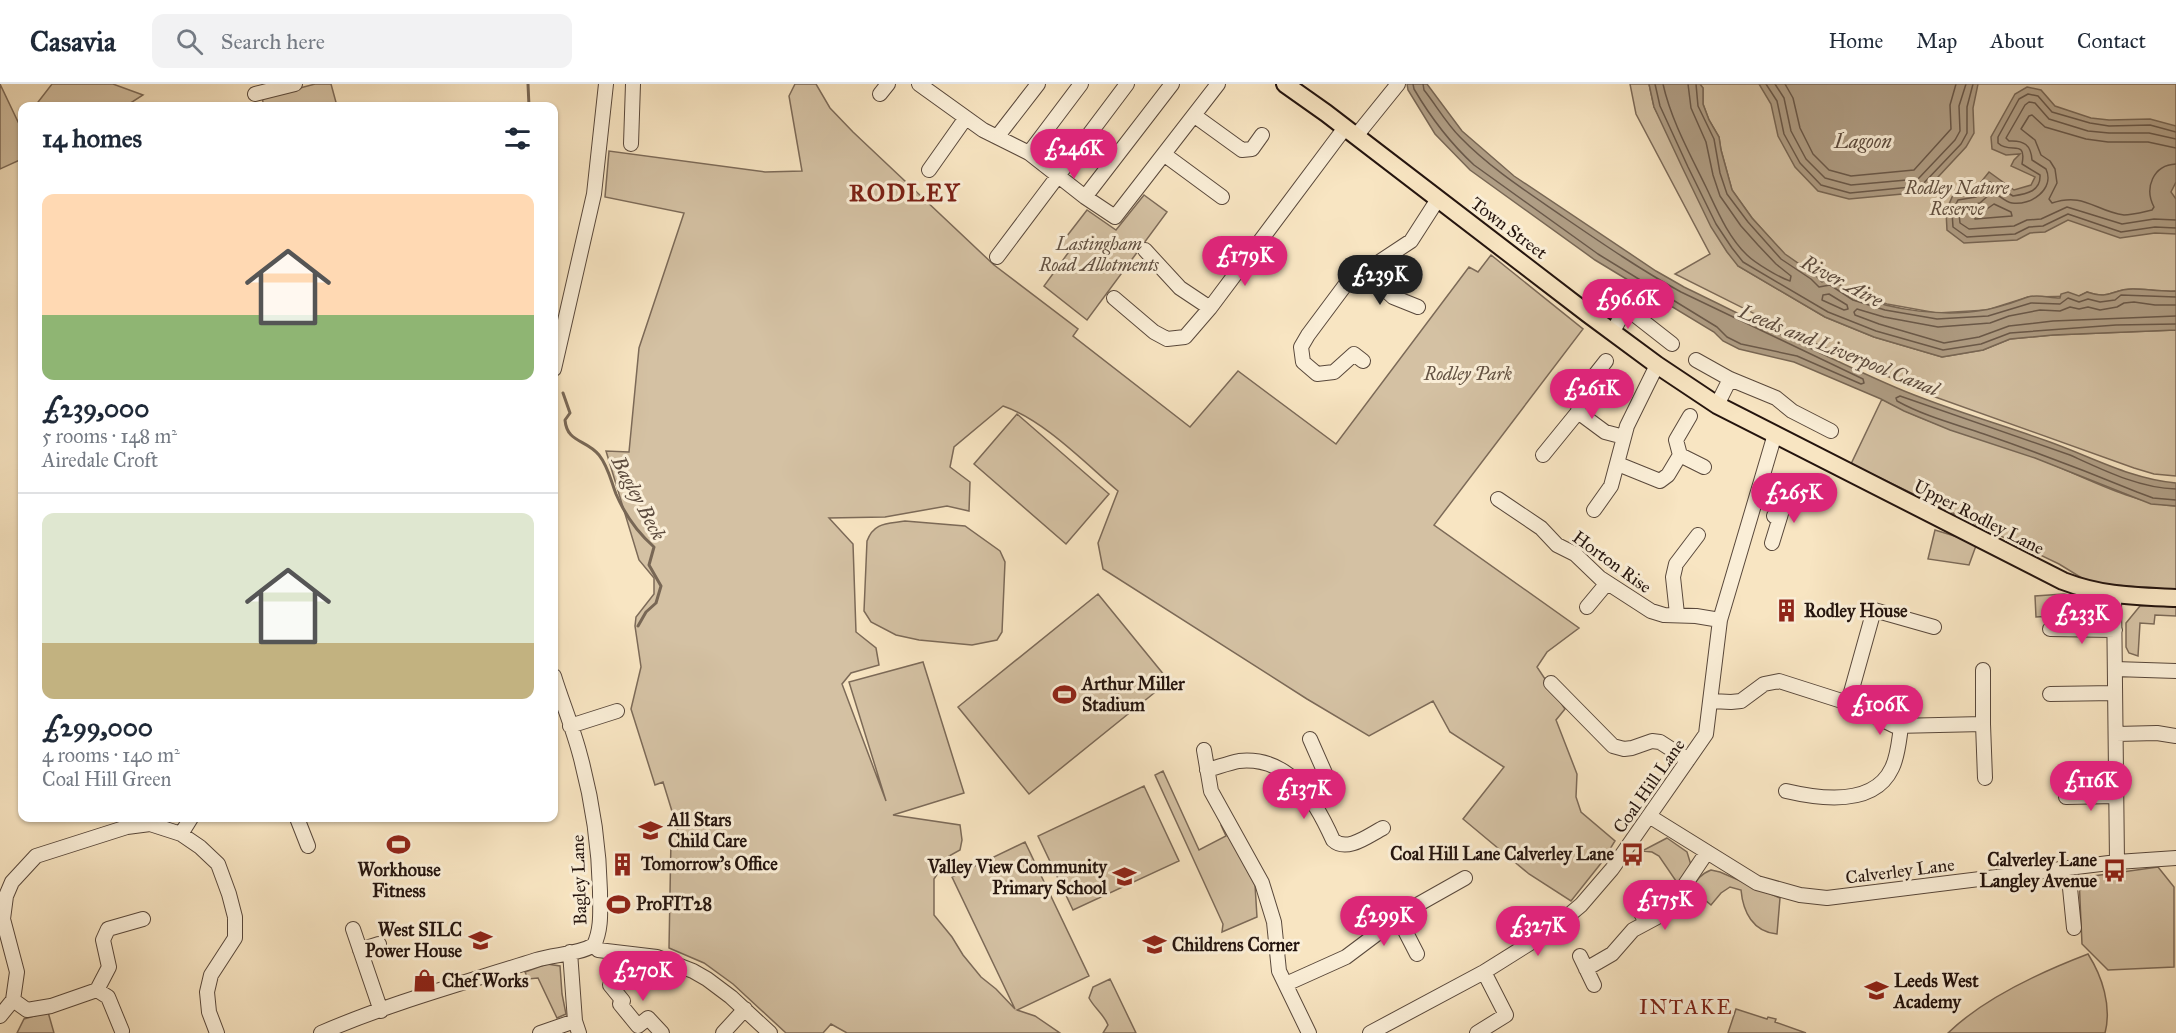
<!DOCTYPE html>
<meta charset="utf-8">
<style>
:root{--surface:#fff;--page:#f2f2f3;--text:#1f2937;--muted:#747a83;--line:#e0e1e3;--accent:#db2777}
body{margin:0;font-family:"IM FELL Great Primer",serif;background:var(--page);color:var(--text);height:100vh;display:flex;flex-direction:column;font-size:22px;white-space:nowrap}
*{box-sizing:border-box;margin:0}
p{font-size:20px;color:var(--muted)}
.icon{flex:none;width:33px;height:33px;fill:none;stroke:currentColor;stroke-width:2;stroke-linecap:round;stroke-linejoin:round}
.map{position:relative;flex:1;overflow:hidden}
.drawer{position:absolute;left:18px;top:18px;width:540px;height:720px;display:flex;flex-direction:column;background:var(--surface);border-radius:12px;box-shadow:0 2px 4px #0004}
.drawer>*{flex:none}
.price{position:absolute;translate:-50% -51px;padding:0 14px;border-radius:21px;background:var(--accent);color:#fff;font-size:20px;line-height:39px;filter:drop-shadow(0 2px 3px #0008)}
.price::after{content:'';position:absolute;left:50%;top:36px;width:18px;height:14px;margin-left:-9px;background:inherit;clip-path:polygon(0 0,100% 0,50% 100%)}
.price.active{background:#222;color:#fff}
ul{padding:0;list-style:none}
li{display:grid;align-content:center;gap:12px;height:318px;padding:0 24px}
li+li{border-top:2px solid var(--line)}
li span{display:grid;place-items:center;height:186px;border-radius:12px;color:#555}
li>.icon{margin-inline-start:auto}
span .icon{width:108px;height:108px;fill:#fffc;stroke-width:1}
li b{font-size:26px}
h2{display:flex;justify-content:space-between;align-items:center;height:72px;padding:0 24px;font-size:26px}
header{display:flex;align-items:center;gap:36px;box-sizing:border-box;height:84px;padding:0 30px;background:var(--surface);border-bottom:2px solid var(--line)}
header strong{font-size:28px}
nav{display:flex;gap:33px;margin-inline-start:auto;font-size:21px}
.search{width:420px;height:54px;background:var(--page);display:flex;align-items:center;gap:15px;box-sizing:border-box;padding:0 21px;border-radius:12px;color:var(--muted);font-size:22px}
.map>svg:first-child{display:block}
</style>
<header>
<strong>Casavia</strong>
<div class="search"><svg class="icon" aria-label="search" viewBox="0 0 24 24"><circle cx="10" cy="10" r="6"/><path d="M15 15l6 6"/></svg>Search here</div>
<nav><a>Home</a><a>Map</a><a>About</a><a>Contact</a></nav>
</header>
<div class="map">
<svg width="2176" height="949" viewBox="0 0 2176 949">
<rect width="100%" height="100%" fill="#f8e5c2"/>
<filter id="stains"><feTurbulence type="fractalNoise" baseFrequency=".00333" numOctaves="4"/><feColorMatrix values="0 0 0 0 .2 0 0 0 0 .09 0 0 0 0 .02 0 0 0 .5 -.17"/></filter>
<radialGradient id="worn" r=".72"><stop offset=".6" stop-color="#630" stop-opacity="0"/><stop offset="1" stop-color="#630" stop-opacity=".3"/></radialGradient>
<path fill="#d4c1a3" stroke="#7c6a58" stroke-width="1.5" d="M0 0 20 42 22 39V75L0 85Z
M52 0H113L143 11 126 22H35Z
M315 0H331L337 22H264L262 14Z
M795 0H816L830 24 853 48 994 181 1078 245 1073 252 1190 343 1238 287 1336 360 1469 183 1478 188 1491 171 1583 245 1434 441 1579 544 1547 568 1537 583 1565 625 1556 636 1577 690 1576 713 1581 728 1615 757 1602 778 1571 817 1529 790 1463 735 1504 683 1450 648 1433 617 1369 652 1307 615 1103 485 1098 459 1118 407C1085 379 1044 336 1003 322L954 363 950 383 970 398 969 427 947 422 885 433 829 434 853 460 856 548 876 564 879 581 851 589 842 600 886 717 849 598 923 578 964 709 893 731 960 741 962 756 960 766 949 772 934 795V831L952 853 963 871 981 893 996 905 1015 925 952 793 1025 758 1089 892 1017 926 1035 932 1060 949H847L831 940 823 949H786L733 900 704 879 669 864 671 755 679 750 663 698 655 701 631 625 641 583 635 542 636 533 654 510V494L639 476 606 367 629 368 639 264 684 129 605 113 609 67 765 88 802 87 789 12Z
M1630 0H1649L1654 23 1738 182 1825 233 1874 253 1942 273 1983 266 2010 255 2053 251 2176 246V392L2154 390 2134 384 1924 309 1793 249 1675 190 1710 170 1636 30Z
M1700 0H2176V207C2161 208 2147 205 2133 205 2111 205 2111 216 2087 208L2079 212 2028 213 1987 226 1937 229 1887 220 1856 210 1829 194 1822 198 1815 191 1785 171 1752 134 1732 106 1721 66 1719 53 1709 36 1703 20V4Z
M1144 111 1167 128 1087 236 1044 202 1068 169 1060 161 1087 126 1116 146Z
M1882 315C1930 342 1984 355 2037 374 2079 390 2132 420 2176 422V506L2090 499 2059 480 1851 380Z
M1017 330 1109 410 1066 460 974 380Z
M905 437 965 442 1000 467 1005 478 1002 548 997 556 972 561 919 556 896 551 871 538 864 527 867 457C874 438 887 440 905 437Z
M1935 446 1977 459 1969 481 1928 475Z
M1098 510 1169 597 1029 710 958 623Z
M2064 510 2103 518 2107 522 2108 533 2098 538H2063L2052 532 2036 533 2035 512Z
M2156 521 2176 522V532L2155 531 2154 540 2140 539 2138 572 2129 569 2126 563V539L2140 522Z
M1163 687 1199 766 1226 752 1221 741 1223 740 1255 801 1257 833 1222 848 1223 840 1155 691Z
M1144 702 1179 777 1073 826 1038 752Z
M1667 754 1687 768 1691 781 1678 800 1659 772 1652 768 1642 767Z
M2158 783 2174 803V883L2108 886 2082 860 2079 794Z
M1711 786 1720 788 1780 814 1777 850C1753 848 1743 828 1741 806L1730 803 1721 809 1711 821 1692 805C1697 795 1701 790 1711 786Z
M2088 870C2102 892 2112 922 2105 949H1948C1984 914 2041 888 2088 870Z
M547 880 560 882 562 910 566 930 557 934 538 894 528 895 525 888Z
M1110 895 1112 899 1136 949H1103L1108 941C1103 929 1095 925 1089 914L1093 903Z
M1736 925 1767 935 1768 933 1776 935 1775 938 1806 949H1728Z
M48 928 54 949H17L24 935Z"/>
<path fill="#b09e85" stroke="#786755" stroke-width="1.5" d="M1407 0H1427L1462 47 1514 92 1656 187 1684 203C1754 237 1825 273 1897 304 1946 325 1997 339 2047 357 2090 372 2130 395 2176 399V422L2151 420 2035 374 1950 346 1904 327 1881 315 1794 278 1739 265 1723 257 1714 248 1595 176 1470 86 1435 50 1408 6Z
M1649 0H1700L1703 4V20L1709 36 1719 53 1721 66 1732 106 1752 134 1785 170 1815 191 1822 198 1828 194C1837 199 1847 206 1856 211 1893 227 1945 233 1984 226 1999 224 2014 218 2028 213 2039 210 2049 214 2060 214L2061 210 2068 208 2079 212 2087 208C2111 216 2111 205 2133 205 2147 205 2161 208 2176 207V246L2053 251 2010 255 1983 266 1942 273 1874 253 1825 233 1738 182 1727 168 1711 143 1683 85 1654 23Z
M1759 0H1978L1973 24 1974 49 1966 63 1924 108 1849 115 1818 107 1795 83 1778 52 1771 20Z
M2027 3 2041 6 2055 22 2091 34 2109 36 2150 35 2176 42V98L2171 108 2176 115V150L2155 149 2120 154 2068 136 2045 148 2030 149 2017 156 1964 159 1947 146 1946 127 1953 111 1973 108 1989 88 2014 106 2031 101 2035 93 2011 82 2014 76 2020 70 2006 71 1992 65 1991 53 2015 10Z"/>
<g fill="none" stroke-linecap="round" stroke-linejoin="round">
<path stroke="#6a594a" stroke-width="1.5" d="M1413 0 1414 5C1431 34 1449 58 1474 81L1598 170 1717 243 1727 253 1741 260 1797 272 1861 300 1864 299 1863 295 1681 208C1641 186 1603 160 1565 134 1529 109 1491 85 1460 53 1446 39 1436 21 1424 6L1423 0
M1655 0 1660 22 1688 83 1716 140 1732 164 1743 178 1828 228 1876 247 1943 266 1981 260 2010 249 2116 241 2176 240
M1663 0C1671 36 1690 70 1706 103 1717 126 1728 153 1747 171 1755 179 1780 194 1790 197L1791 192 1776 180 1758 161 1741 142 1720 112 1713 91 1706 58 1691 24 1688 0
M1696 0 1698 22 1714 55 1720 89 1727 110 1748 138 1781 175 1811 195 1819 203 1830 201 1853 216 1885 226 1937 235 1988 232 2031 219 2060 220 2068 214 2079 218 2088 215 2100 218 2115 216 2121 211 2176 213
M1766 0 1777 17 1784 50 1800 79 1821 101 1850 109 1921 102 1961 60 1967 49V23L1973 0
M1775 0 1784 14 1791 47 1806 75 1825 94 1851 101 1918 95 1955 56 1960 47 1959 22 1966 0
M1785 0 1793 14 1800 44 1813 70 1829 86 1851 92 1914 86 1951 45 1950 21 1956 0
M2176 48 2150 41 2109 42 2090 39 2052 28 2038 12 2028 10 2019 15 1998 53V59C2010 71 2027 54 2022 80L2040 91C2041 107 2027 110 2013 112L1990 98 1976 113 1958 116 1952 128 1953 143 1967 153 2015 150 2029 143 2043 142 2068 130 2121 148 2155 143 2176 144
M2176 55 2149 49H2109L2088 47 2049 35 2035 19 2029 18 2025 21 2006 54 2009 57C2024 56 2031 61 2032 76L2046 85C2055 105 2031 122 2012 119 2005 118 1998 110 1992 108L1980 119 1963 123 1959 130 1960 139 1969 145 2014 142 2027 136 2041 135 2067 123 2122 140 2154 135 2176 136
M2176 64 2148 58H2108L2086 55 2045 43 2032 31 2029 32 2021 45 2035 56 2041 71 2050 77 2055 85 2057 99 2049 115 2052 119C2084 108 2095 127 2124 131 2132 131 2143 128 2152 126L2154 123C2144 104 2153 81 2176 80
M1994 120 2011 128 2012 132 1975 135V131L1984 127Z
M1829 210 1847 221 1848 225 1844 226 1822 216 1823 211Z
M2176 221H2155L2134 218 2124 219 2117 223 2100 226 2088 223 2079 225 2070 223 2060 227 2040 226 2009 232 1990 239 1938 243 1884 233 1857 225 1854 228 1855 231 1879 240 1944 259 1979 253 2009 242 2053 237 2176 232
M2176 405C2139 404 2103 386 2070 371L1900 312 1896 314 1897 317C1924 332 1955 340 1984 350 2036 368 2086 387 2137 408L2153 414 2176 416"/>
<path stroke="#786755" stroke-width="3" d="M528 0 529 22
M563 309 570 329 565 336C567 359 586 355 599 371 608 382 611 397 616 410 625 431 637 448 654 463L649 481 661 502 656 519 646 528 638 542"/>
<defs>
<path id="minor" d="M919 0 983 46 1029 69 1085 113 1115 133 1218 0
M255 10 295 0
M880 10 888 0
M1195 32 1242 66 1252 65 1262 51
M1356 52 1398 0
M997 53 1038 0
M631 60 633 0
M1029 69 1081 0
M1165 71 1222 113
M929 86 965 35
M1085 113 1172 0
M1145 166 1180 204 1210 224
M997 173 1127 0
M1365 187 1393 213 1418 223
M1598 209 1626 224 1672 260
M1114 214 1154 248 1167 255 1185 253 1210 224 1344 45
M1613 247 1626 224
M1696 276 1730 295 1776 314 1792 327 1831 347
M1363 277 1354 270 1334 288 1317 290 1303 278 1301 263 1308 251 1346 200 1411 157 1438 115
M554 285 594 110 606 0
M1717 321 1730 295
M1578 328 1605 348 1624 353
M1543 371 1578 328 1580 310 1606 277
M1680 371 1704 383
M1618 380 1660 397 1668 391 1680 371 1676 356 1690 332
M1498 415 1541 444 1557 461 1575 470 1600 494 1651 527 1664 531 1696 532 1720 536
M1594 426 1611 402 1627 342 1657 281
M1774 432 1780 433 1787 408
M1772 459 1780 433
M2114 511 2117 778
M1587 523 1607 499
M1677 530 1673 493 1676 480 1698 451
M2050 545 2115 546
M2115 585 2176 587
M1551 599 1613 662 1624 665 1632 664 1652 657 1660 658 1688 676
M2050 610 2115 609
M1711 617 1731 618 1741 617 1764 600 1779 597 1848 619 1895 642 1983 640V586
M1848 619 1874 526 1934 543
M1983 640 1985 694
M570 642 617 627
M2116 650 2157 649 2176 652
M1310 655 1332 705 1311 717
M1204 666 1211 707 1262 799 1274 838 1279 887 1309 949
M1207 686C1218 683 1229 679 1239 677 1290 672 1315 716 1333 756 1347 769 1369 751 1383 744
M1786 707C1820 715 1874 723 1892 684 1898 672 1899 656 1901 643
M2066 713 2116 712
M1649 732 1757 799 1800 811 1827 814 2117 778 2176 774
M297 734 308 762
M181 750 191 734
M2068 784 2074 844
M1634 815 1646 839
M1398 833 1417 870
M353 845 381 927
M594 861 598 866 657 873 693 887 707 895 731 913 770 949
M360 866 379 860
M570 868 575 937 579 949
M1580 872 1594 901
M1586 885 1612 870 1633 846 1661 831 1670 823 1707 768
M1286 900 1346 873 1410 825 1465 794
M610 901 623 917 620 920 638 942 648 934 662 949
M97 906 108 913 122 947
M13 916 27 926 51 922 97 906 109 883 103 856 108 845 143 835
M0 932 13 916 17 888 3 835 6 812 12 798 36 772 127 743 150 740 181 750 200 763 218 780 229 810 235 833V854L211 891 207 908 209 928 217 949
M321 949C390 919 464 899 536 876 554 870 577 871 594 861 602 844 600 826 600 807 599 761 592 715 580 671 573 644 562 618 554 592
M540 949 575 937
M723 949 745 925
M1370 949 1484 888 1551 846 1581 821 1612 785 1706 650 1720 536 1775 350
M1477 949 1506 931 1484 888"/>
<path id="major" d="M1285 0 1326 29 1588 230 1657 281 1717 321 2063 497C2102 512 2134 512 2176 514"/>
</defs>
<use href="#minor" stroke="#59483b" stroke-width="16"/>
<use href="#major" stroke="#24140e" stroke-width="20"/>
<use href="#minor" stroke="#faeed7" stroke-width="14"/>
<use href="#major" stroke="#f8e5c2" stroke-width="16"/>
</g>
<defs>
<symbol id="building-bare" viewBox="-9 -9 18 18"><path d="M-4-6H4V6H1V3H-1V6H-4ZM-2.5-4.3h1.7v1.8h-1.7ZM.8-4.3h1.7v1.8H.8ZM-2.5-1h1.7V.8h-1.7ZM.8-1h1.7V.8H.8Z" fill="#8f2418" stroke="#faeed7" stroke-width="2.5" paint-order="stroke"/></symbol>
<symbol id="stadium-bare" viewBox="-9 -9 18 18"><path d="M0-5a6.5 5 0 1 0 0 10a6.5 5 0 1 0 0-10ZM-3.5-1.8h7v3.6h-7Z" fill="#8f2418" stroke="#faeed7" stroke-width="2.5" paint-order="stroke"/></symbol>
<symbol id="school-bare" viewBox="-9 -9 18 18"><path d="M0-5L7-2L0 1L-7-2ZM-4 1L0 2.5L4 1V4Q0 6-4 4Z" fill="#8f2418" stroke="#faeed7" stroke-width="2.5" paint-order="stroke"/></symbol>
<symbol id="bus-bare" viewBox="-9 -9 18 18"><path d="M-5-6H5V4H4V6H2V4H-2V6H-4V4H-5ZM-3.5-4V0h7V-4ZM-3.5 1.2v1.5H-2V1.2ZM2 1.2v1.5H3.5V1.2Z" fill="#8f2418" stroke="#faeed7" stroke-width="2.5" paint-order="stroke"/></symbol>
<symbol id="shop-bare" viewBox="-9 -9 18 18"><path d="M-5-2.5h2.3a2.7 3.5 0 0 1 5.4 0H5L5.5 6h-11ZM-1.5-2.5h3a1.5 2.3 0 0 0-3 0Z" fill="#8f2418" stroke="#faeed7" stroke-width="2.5" paint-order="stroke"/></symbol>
</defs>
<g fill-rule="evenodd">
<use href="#building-bare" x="1770" y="510" width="33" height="33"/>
<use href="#stadium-bare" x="1048" y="594" width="33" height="33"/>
<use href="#school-bare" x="634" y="730" width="33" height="33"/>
<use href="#stadium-bare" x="382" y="744" width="33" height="33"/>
<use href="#bus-bare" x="1616" y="754" width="33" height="33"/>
<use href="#building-bare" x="606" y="764" width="33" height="33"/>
<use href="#bus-bare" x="2098" y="770" width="33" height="33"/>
<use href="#school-bare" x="1108" y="776" width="33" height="33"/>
<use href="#stadium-bare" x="602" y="804" width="33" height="33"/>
<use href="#school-bare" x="464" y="840" width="33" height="33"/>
<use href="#school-bare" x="1138" y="844" width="33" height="33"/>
<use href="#shop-bare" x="408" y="880" width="33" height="33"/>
<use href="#school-bare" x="1860" y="890" width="33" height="33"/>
</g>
<g text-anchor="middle" stroke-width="6" stroke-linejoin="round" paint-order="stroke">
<g font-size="18" font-style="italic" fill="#625142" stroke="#faeed7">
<text x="1957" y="110">Rodley Nature<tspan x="1957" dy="21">Reserve</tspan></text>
<text x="1099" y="166">Lastingham<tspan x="1099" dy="21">Road Allotments</tspan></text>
<text x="1468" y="296">Rodley Park</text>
</g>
<g font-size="18" fill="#24140e" stroke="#faeed7">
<text transform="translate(1509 144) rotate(37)" y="6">Town Street</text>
<text transform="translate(1979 433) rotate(27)" y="6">Upper Rodley Lane</text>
<text transform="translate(1612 478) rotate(36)" y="6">Horton Rise</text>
<text transform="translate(1649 702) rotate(-55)" y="6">Coal Hill Lane</text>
<text transform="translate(1900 787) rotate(-7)" y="6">Calverley Lane</text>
<text transform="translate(579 796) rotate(-92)" y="6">Bagley Lane</text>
</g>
<g font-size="18" font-weight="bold" fill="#24140e" stroke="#faeed7" text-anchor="start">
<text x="1804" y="533">Rodley House</text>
<text x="1082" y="606">Arthur Miller<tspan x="1082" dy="21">Stadium</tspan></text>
<text x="668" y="742">All Stars<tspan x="668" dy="21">Child Care</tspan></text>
<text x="1614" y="776" text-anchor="end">Coal Hill Lane Calverley Lane</text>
<text x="2097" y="782" text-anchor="end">Calverley Lane<tspan x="2097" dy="21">Langley Avenue</tspan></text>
<text x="641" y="786">Tomorrow's Office</text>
<text x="1107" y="789" text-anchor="end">Valley View Community<tspan x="1107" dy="21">Primary School</tspan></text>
<text x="399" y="792" text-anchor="middle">Workhouse<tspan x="399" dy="21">Fitness</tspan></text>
<text x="636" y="826">ProFIT28</text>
<text x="462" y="852" text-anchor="end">West SILC<tspan x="462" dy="21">Power House</tspan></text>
<text x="1172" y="867">Childrens Corner</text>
<text x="442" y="903">Chef Works</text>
<text x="1894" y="903">Leeds West<tspan x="1894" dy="21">Academy</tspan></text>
</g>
<g font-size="20" font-style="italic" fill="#5c4b3e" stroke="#faeed7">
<text x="1863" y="64">Lagoon</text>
<text transform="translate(1842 197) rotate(28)" y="7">River Aire</text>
<text transform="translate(1839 266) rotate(22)" y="7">Leeds and Liverpool Canal</text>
<text transform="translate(639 414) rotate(62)" y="7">Bagley Beck</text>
</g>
<g font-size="21" letter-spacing="1.5" fill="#7a1f14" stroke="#faeed7">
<text x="1686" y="930">INTAKE</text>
</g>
<g font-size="24" font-weight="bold" letter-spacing="1.5" fill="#7a1f14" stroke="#faeed7">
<text x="905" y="117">RODLEY</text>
</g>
</g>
<rect width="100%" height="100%" filter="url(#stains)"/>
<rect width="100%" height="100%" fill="url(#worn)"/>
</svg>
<b class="price" style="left:1074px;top:96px">£246K</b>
<b class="price" style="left:1245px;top:203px">£179K</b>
<b class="price active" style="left:1380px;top:222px">£239K</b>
<b class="price" style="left:1628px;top:246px">£96.6K</b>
<b class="price" style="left:1592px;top:336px">£261K</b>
<b class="price" style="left:1794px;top:440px">£265K</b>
<b class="price" style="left:2082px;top:561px">£233K</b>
<b class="price" style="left:1880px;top:652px">£106K</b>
<b class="price" style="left:2091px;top:728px">£116K</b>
<b class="price" style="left:1304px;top:736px">£137K</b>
<b class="price" style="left:1665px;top:847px">£175K</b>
<b class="price" style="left:1384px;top:863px">£299K</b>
<b class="price" style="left:1538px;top:873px">£327K</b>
<b class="price" style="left:643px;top:918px">£270K</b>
<section class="drawer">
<h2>14 homes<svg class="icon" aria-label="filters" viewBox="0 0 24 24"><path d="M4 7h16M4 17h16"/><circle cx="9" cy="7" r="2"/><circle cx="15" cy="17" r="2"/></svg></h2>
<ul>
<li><span style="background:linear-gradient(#ffd9b3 65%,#8fb573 0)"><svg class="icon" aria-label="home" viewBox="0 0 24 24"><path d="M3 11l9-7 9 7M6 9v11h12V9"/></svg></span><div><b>£239,000</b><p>5 rooms · 148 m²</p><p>Airedale Croft</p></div></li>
<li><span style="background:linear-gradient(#dfe7d0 70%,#c2b280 0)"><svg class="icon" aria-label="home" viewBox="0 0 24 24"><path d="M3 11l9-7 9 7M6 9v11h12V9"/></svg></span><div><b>£299,000</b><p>4 rooms · 140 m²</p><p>Coal Hill Green</p></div></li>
</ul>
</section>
</div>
